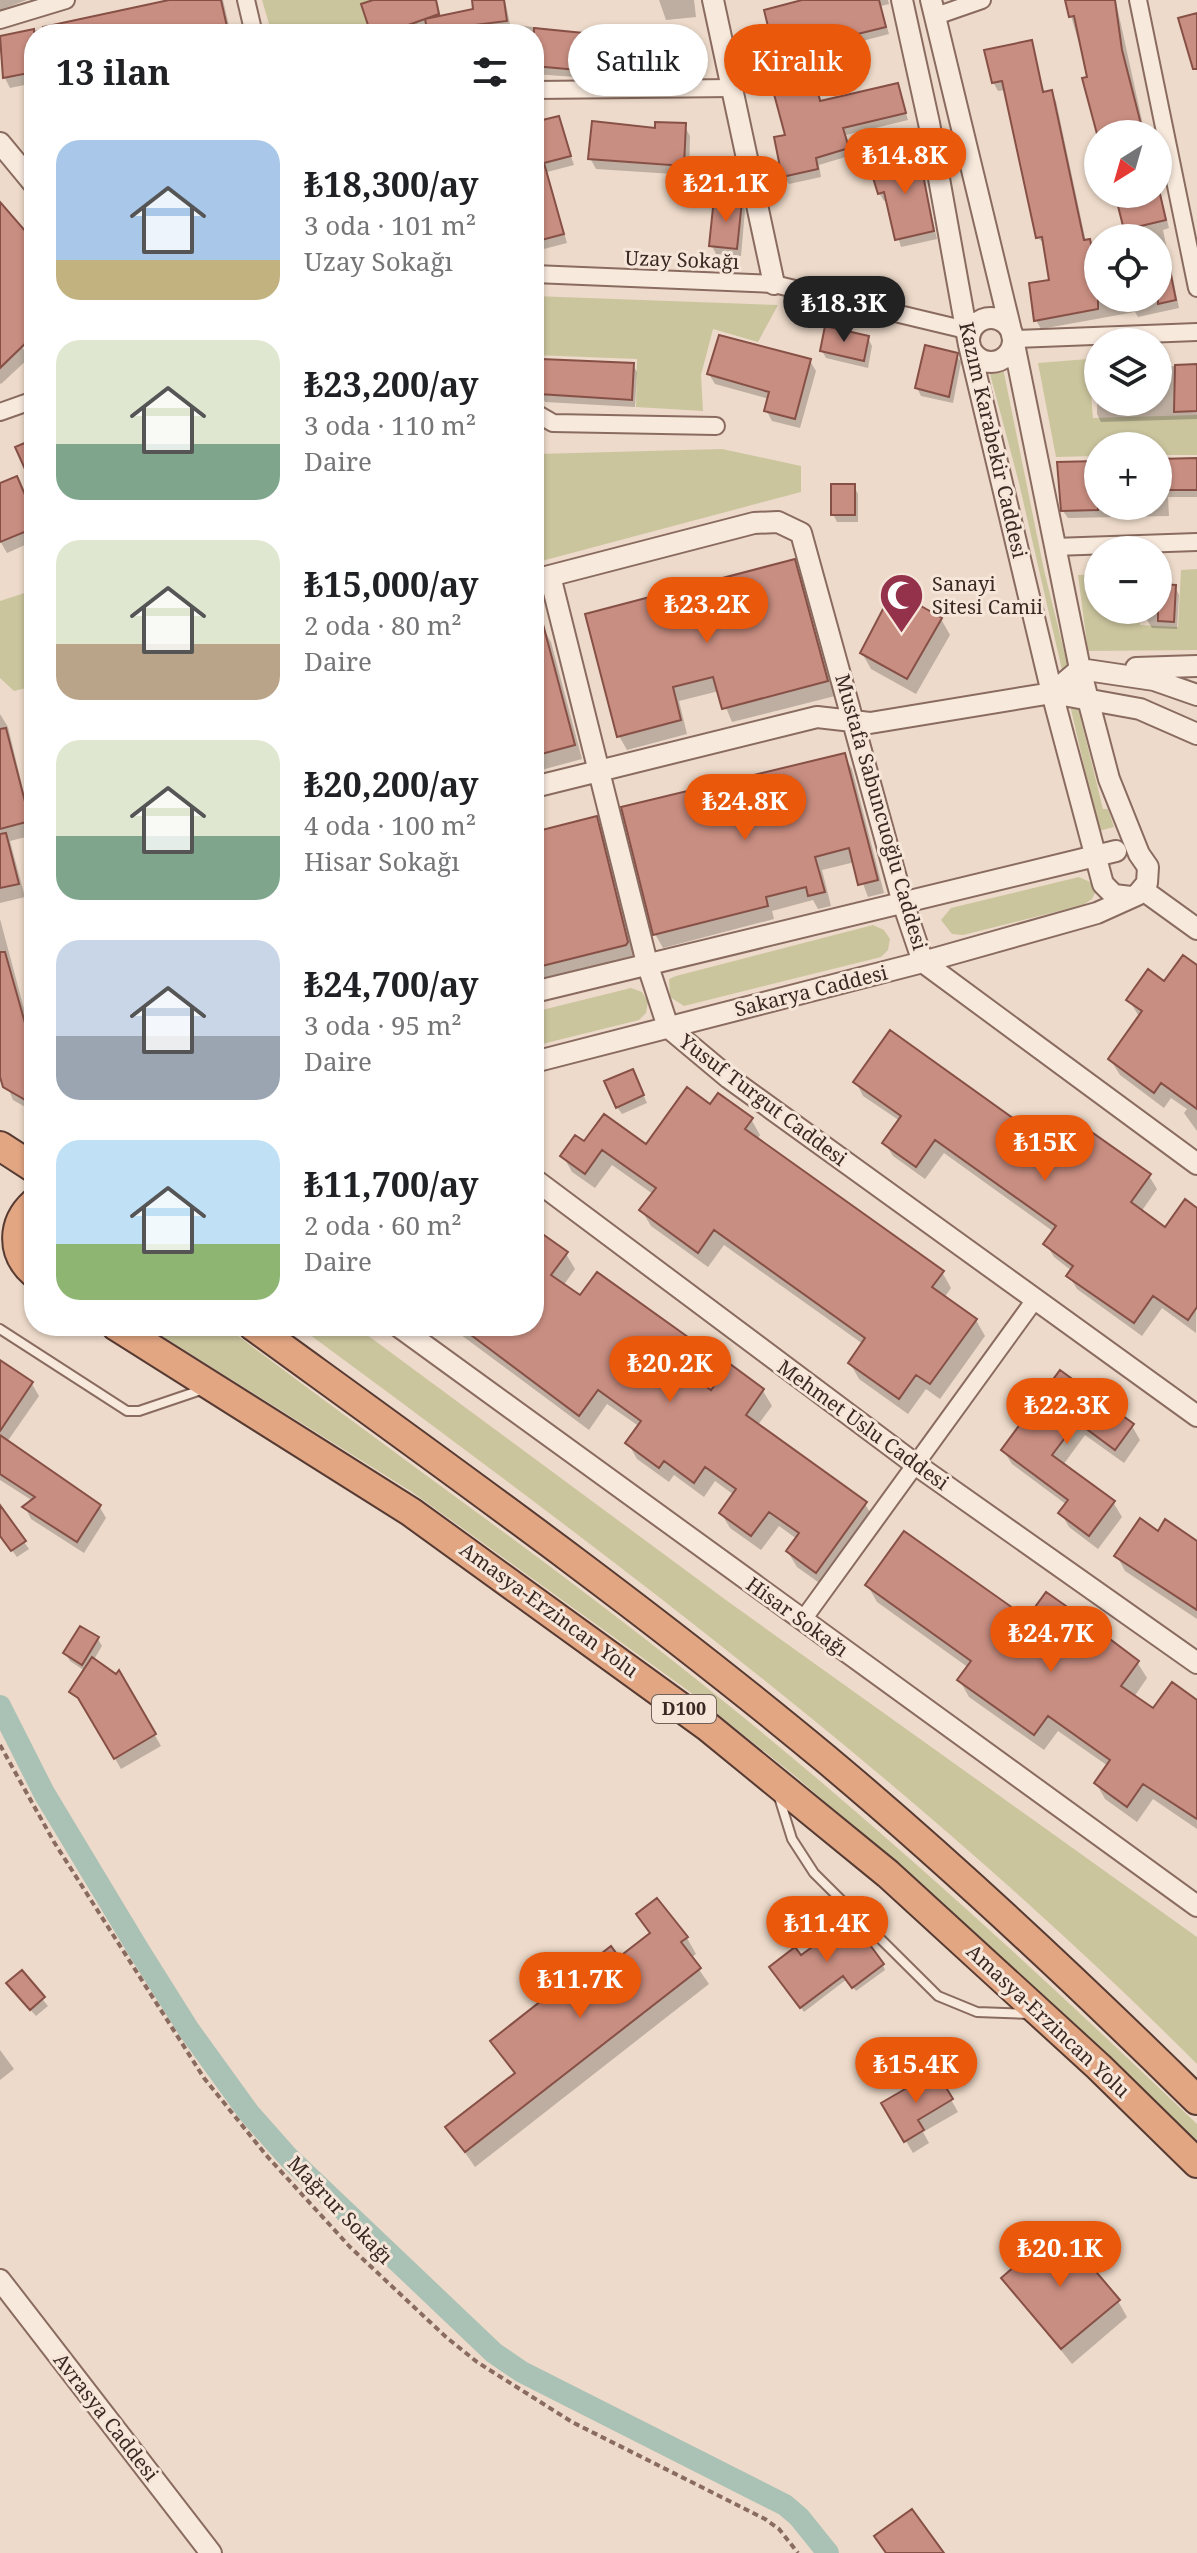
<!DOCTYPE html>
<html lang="tr">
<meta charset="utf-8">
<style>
:root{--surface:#fff;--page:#f6f6f6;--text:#202124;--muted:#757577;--accent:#ea580c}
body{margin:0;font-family:"Noto Serif",serif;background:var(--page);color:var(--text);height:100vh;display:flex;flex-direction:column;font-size:30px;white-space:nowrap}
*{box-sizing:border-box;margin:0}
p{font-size:26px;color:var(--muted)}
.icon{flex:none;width:44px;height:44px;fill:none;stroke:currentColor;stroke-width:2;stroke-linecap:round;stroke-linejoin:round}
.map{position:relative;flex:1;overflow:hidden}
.details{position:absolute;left:24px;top:24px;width:520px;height:1312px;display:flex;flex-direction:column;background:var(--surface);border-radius:32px;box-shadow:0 2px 6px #0004}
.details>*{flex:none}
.banner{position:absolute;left:568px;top:24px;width:508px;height:72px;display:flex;gap:16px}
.needle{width:52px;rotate:217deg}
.buttons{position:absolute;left:1084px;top:120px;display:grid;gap:16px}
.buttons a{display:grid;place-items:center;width:88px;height:88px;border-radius:50%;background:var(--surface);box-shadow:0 2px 6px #0004;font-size:40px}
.price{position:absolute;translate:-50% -68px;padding:0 18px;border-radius:28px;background:var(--accent);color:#fff;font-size:26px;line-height:52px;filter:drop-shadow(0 2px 4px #0008)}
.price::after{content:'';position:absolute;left:50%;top:48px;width:24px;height:18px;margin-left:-12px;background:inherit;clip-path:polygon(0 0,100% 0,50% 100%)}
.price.selected{background:#222;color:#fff}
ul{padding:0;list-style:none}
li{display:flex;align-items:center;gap:24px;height:200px;padding:0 32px}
li span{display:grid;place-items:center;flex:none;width:224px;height:160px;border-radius:24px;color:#555}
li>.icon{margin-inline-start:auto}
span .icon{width:96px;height:96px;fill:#fffc;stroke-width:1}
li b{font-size:34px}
h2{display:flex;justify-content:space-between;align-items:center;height:96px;padding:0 32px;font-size:34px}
.tag{padding:0 28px;border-radius:36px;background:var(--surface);box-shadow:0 2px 6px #0004;font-size:28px;line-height:72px}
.tag.selected{background:var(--accent);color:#fff}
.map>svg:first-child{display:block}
</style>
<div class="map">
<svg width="1197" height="2553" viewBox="0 0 1197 2553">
<rect width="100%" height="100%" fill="#eddaca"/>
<path fill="#cbc59e" d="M262 0H410L420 34H272Z
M534 296 778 305 758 342 713 329 701 375 703 411 636 407 637 359 534 355Z
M1088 359 1093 418 1197 415V455H1158V446H1098V456L1056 457 1038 363Z
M1003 368 1044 570 1103 809H1108L1114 827 1099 831 1019 483 989 370Z
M534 449 537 454 722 449 801 466V492L534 563Z
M1197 569V650L1088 651 1078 575 1098 574V610H1141L1140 625 1178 627 1181 570Z
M34 590V686L14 691 0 678V601Z
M1079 877 1090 882 1096 891 1092 899 1083 905 963 935 952 934 941 920 951 908Z
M873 925 884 930 890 939 888 950 881 957 684 1006 670 997 669 979 676 976Z
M631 988 642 992 648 1002 646 1013 639 1020 534 1046V1012Z
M146 1326H225C383 1446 546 1559 701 1683 874 1821 1037 1971 1197 2124V2141L950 1910 795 1776 690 1692 412 1492Z
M298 1326H355L730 1603 1197 1937V2064C922 1788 611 1557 298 1326Z"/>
<path fill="#0003" d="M0 0H27L0 10Z
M179 0H223L231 34H34V83L10 88 5 78 0 38Z
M379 0H437L441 18 476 11 474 0H505L510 24 602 36 606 44 604 79 534 74V34H430L428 25 402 34H374Z
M659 0H694L696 17 666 20Z
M809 0H888L889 4 881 6 889 34 824 51 828 68 814 72 822 103 897 86 908 120 846 135 852 155 819 165 821 177 789 184 784 176 787 136 783 82Z
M1080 0 1116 2 1145 134H1099L1085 79 1089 78 1071 16Z
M1031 42 1045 94 1051 92 1056 101 1086 242 1098 256V298H1158V238H1128L1117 194H1158V184L1169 228 1163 230 1179 308 1138 317 1135 312 1041 329 1036 320 1051 282 1046 245 1039 239 1052 237 1006 90 998 91 993 82Z
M558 119 574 165 547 172 567 243 540 250 534 238V125Z
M684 125 690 136 689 175 596 169 590 158 657 130Z
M918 156 937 239 901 247 887 200 884 201 879 193Z
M741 203 745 210 741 256 716 254 712 246Z
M0 322 30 357 1 384 0 383Z
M868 338 872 346 868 368 826 358 822 351Z
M956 355 961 362 953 403 921 396 917 388Z
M810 361 816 371 800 428 772 421 766 410 769 399 715 384 709 374Z
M633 365 637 372 635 407 545 402 541 394Z
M1158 366H1197V419L1101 422 1097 414 1098 367V402H1158Z
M1197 460V497H1168L1169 516 1068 518 1063 511 1098 463V506H1158V461Z
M16 478 34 517V541L7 553 0 541V485Z
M854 486 858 494V522H837L833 514Z
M794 562 802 576 835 696 732 722 719 691 679 701 687 734 627 750 619 736Z
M1158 586 1175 587 1179 595 1177 629 1152 628 1147 620 1148 610H1158Z
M941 619 950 635 916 694 871 669 862 653Z
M543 628 551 642 582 759 534 772V630Z
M0 714 8 727 34 835 10 841 25 897 0 903Z
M844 756 852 769 884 893 868 897 855 862 822 870 831 906 818 909 813 900 772 911 774 919 663 948 655 934Z
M596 818 604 832 635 957 536 984 534 834Z
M0 919 34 1046V1112L13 1100 0 1069Z
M1197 968V1131L1184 1113 1187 1109 1171 1098 1164 1108 1120 1075 1110 1059 1140 1018 1129 1000Z
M636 1079 647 1103 622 1114 617 1107Z
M856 1082 1070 1162 1149 1176 1157 1189 1141 1212 1166 1230 1197 1211 1196 1333 1162 1308 1142 1336 1077 1289 1069 1276 1072 1271 1054 1257 1046 1244 1054 1232 944 1153 925 1179 893 1156 885 1143 900 1121 863 1096Z
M711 1107 751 1119 760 1135 757 1140 942 1272 951 1288 944 1298 976 1320 985 1336 940 1399 926 1389 908 1414 859 1379 850 1363 863 1344 724 1245 708 1267 651 1226 642 1211 653 1194 612 1165 595 1188 572 1172 563 1156 584 1144 647 1147Z
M534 1231 566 1254 575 1269 563 1286 580 1298 697 1346 706 1362 693 1380 711 1392 763 1391 772 1406 757 1426 865 1504 874 1519 825 1587 797 1567 788 1552 797 1539 779 1526 761 1550 730 1528 721 1513 734 1495 715 1481 704 1497 674 1475 669 1482 637 1459 628 1443 640 1427 607 1404 589 1430 449 1326H534Z
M0 1362 32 1384 39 1396 7 1442 99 1506 106 1518 84 1553 31 1519 25 1507 33 1501 0 1480Z
M1061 1373 1132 1426 1140 1440 1124 1463 1085 1435 1063 1465 1113 1502 1122 1517 1098 1549 1069 1527 1061 1513 1067 1505 1012 1464 1003 1450Z
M0 1525 24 1542 29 1549 17 1557 0 1534Z
M1158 1534 1197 1544V1619L1125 1571 1117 1556Z
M868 1586 1028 1621 1137 1662 1147 1678 1134 1697 1153 1711 1197 1702V1829L1153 1799 1137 1822 1105 1799 1096 1783 1108 1766 1058 1731 1044 1750 969 1697 960 1681 969 1668 877 1602Z
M98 1639 102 1646 93 1661 116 1676 119 1673 161 1746 121 1769 87 1709 71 1692 85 1671 70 1661 65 1653Z
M657 1900 687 1938 696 1954 691 1958 709 1984 475 2167 448 2128 515 2075 492 2041 619 1960 651 1935 638 1915Z
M801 1958 883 1965 885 1970 856 1991 847 1979 804 2012 774 1972Z
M21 1973 48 2006 36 2016 13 1991Z
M0 2050 14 2069 0 2080Z
M936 2073 958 2112 923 2132 929 2143 913 2153 884 2104Z
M1003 2278 1118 2301 1127 2317 1072 2364Z"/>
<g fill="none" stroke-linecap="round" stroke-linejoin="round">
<path stroke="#aac2b5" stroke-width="22" d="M0 1706 44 1793 138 1949 189 2030 249 2113 288 2157 494 2353 522 2372 785 2505 799 2517 828 2553"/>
</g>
<path fill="#c98e82" stroke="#875046" stroke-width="2" d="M169 0H221L228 31 213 34H44L43 27Z
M373 0H436L439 14 383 34H371L361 4Z
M472 0H504L507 21 466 26 467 34H428L425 19 473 9Z
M802 0H879L886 27 821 43 826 60 811 64 820 101 898 83 906 113 843 128 849 148 816 158 818 169 782 177 774 137 785 135 771 83 781 80 764 10Z
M1065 0H1115L1122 50 1143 132 1097 134 1082 78 1087 77 1074 16 1069 17Z
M1197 13V69H1193L1178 18Z
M534 28 603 35 600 72 534 66Z
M34 29V72L3 78 0 36Z
M1032 40 1043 92 1052 90 1084 240 1090 239 1098 278V309L1034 321 1029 283 1049 280 1042 237 1036 238 1002 81 992 83 984 50Z
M559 116 571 156 544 163 564 234 534 242V122Z
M592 121 655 128V122L686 123 684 166 588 159Z
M919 154 934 231 895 240 884 192 878 194 870 168Z
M1115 194H1160L1166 220 1124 230Z
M714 198 742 201 737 249 709 246Z
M0 202 34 241V335L0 368Z
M1166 250 1176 300 1158 304V251Z
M825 326 869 336 864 361 820 351Z
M719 335 811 359 795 419 764 411 769 392 707 374Z
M925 345 958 353 949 397 915 388Z
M541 359 634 363 632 400 539 394Z
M1197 364V411L1174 412 1175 365Z
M34 439V489L15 447Z
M1197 458V490H1158V459Z
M1098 461V510L1061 511 1057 462Z
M17 476 34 516V528L0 542V483Z
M831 484H855V515H831Z
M795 559 828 681 722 709 713 677 673 687 681 720 617 737 585 614Z
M1158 584 1176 585 1174 622 1158 621Z
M893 590 942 618 907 679 860 653Z
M539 609 575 745 534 756V610Z
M6 728 30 821 0 829V729Z
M845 753 878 880 858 885 849 848 815 857 825 892 808 896 806 887 766 897 768 906 653 935 621 807Z
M597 816 628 942 626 945 534 968V832Z
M6 833 19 884 0 888V834Z
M0 952H5L34 1055V1105L3 1087 0 1077Z
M1183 955 1197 965V1109L1161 1083 1154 1093 1108 1059 1142 1011 1126 1000 1148 969 1164 981Z
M890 1030 1070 1159 1090 1131 1151 1174 1131 1202 1165 1227 1185 1199 1197 1208V1307L1188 1320 1153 1296 1134 1323 1066 1276 1073 1266 1043 1244 1056 1226 935 1140 916 1167 882 1143 901 1116 853 1082Z
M633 1069 644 1095 616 1108 604 1081Z
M687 1087 710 1104 718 1093 753 1118 745 1129 944 1271 932 1287 977 1319 930 1384 916 1375 899 1399 848 1363 865 1338 714 1230 698 1253 639 1210 656 1188 602 1150 585 1174 560 1156 575 1135 584 1141 604 1114 646 1144Z
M534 1228 568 1252 551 1275 580 1295 597 1272 699 1345 682 1369 711 1390 730 1364 764 1389 746 1415 867 1502 816 1573 786 1551 799 1533 769 1512 751 1536 719 1513 736 1489 705 1467 694 1483 664 1461 659 1468 625 1443 641 1421 598 1390 579 1416 459 1326H534Z
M0 1360 33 1382 0 1431Z
M1060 1370 1134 1424 1115 1450 1077 1422 1052 1455 1115 1501 1089 1536 1058 1513 1068 1500 1001 1450Z
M0 1435 101 1505 77 1542 22 1507 35 1497 0 1474Z
M0 1505 26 1541 11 1551 0 1536Z
M1140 1518 1158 1531 1165 1519 1197 1541V1610L1114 1556Z
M904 1531 1027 1618 1046 1592 1066 1606 1139 1661 1121 1686 1153 1708 1172 1682 1197 1700V1819L1143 1784 1127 1807 1094 1783 1110 1760 1048 1716 1034 1735 957 1680 971 1661 865 1585Z
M80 1626 99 1637 82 1665 63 1653Z
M92 1657 116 1674 119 1670 156 1734 114 1759 78 1698 69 1692Z
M657 1898 688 1937 681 1942 701 1968 465 2152 445 2127 515 2073 490 2041 611 1946 619 1957 650 1933 636 1914Z
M851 1919 884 1964 852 1988 843 1976 800 2008 769 1967 795 1947 801 1955Z
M22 1970 45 1997 30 2010 6 1983Z
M936 2071 953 2099 918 2120 924 2130 904 2142 881 2103Z
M1059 2228 1120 2300 1061 2349 1001 2278Z
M912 2509 944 2553H886L874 2536Z"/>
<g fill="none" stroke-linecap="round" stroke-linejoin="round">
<defs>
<path id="service" d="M0 1329 127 1411H139L204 1389
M779 1797 792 1839 814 1873 938 1996 977 2012 1030 2014"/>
<path id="minor" d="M246 0 254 34
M1138 0 1197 288
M936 16 982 0
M0 20 66 0
M534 90 734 88
M534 274 774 284 966 330
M1013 339 1197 332
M0 412 34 400
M534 412 553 423 716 426
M1054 547 1197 542
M802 1621 1034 1301"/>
<path id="tertiary" d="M713 0 774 284
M902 0 929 123 969 345 1052 693 1103 884 1114 895 1131 897
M0 143 34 184
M969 340a22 22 0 1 1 44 0a22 22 0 1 1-44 0Z
M550 576 647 963 668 1027 729 1078 1197 1416
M534 580 754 523 778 522 801 533 903 903 923 962 1197 1164
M1136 668 1197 666
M1052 693 1080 669 1154 680 1197 695
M534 787 817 717 870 723 1052 693 1140 709 1197 734
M1143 890 1197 929
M534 992 1116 851
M534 1062 923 962 1097 913 1137 895 1147 883 1148 867 1139 854 1109 779 1080 669 1013 339 931 0
M534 1179 915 1464 1197 1663
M398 1326 1197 1906
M0 2280 211 2553"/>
<path id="trunk" d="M0 1146 34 1168
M34 1203C12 1223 11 1253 34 1273
M116 1326 411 1512 708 1727 888 1874 1099 2067 1197 2163
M253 1326C447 1467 642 1606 826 1759 955 1867 1077 1982 1197 2100"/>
</defs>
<use href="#service" stroke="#896b5f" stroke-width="12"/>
<use href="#minor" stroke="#896b5f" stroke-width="20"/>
<use href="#tertiary" stroke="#896b5f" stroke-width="24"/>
<use href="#trunk" stroke="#573b33" stroke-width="32"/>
<path stroke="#896b5f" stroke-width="4" stroke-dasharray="6 4" stroke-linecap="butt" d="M0 1745 54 1842 204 2078 266 2155 350 2247 446 2337 477 2362 572 2422 765 2519 779 2529 798 2553"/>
<use href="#service" stroke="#f8e9dd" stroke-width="8"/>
<use href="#minor" stroke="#f8e9dd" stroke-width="16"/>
<use href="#tertiary" stroke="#f8e9dd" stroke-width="20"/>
<use href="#trunk" stroke="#e2a683" stroke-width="28"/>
</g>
<defs>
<symbol id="mosque-pin" viewBox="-11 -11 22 30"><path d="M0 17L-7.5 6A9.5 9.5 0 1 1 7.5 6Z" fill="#95324b" stroke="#f5e6d9"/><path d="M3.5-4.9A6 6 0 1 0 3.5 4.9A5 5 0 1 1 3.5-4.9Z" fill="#fff"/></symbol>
</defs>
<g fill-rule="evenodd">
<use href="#mosque-pin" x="876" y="570" width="51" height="69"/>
</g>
<g text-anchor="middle" stroke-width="6" stroke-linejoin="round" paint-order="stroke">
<rect fill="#f5e6d9" stroke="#726159" stroke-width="2" x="652" y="1695" width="64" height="28" rx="6"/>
<g font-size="18" font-weight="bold" fill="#3a2822">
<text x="684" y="1715">D100</text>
</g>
<g font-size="20" fill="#3a2822" stroke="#f5e6d9">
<text transform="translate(682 260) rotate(2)" y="7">Uzay Sokağı</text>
<text transform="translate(993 440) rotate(77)" y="7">Kazım Karabekir Caddesi</text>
<text transform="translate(881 812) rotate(74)" y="7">Mustafa Sabuncuoğlu Caddesi</text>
<text transform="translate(811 991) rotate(-14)" y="7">Sakarya Caddesi</text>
<text transform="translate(763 1100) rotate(37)" y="7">Yusuf Turgut Caddesi</text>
<text transform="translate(863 1425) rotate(36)" y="7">Mehmet Uslu Caddesi</text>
<text transform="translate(549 1610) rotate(36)" y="7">Amasya-Erzincan Yolu</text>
<text transform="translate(797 1617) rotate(36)" y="7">Hisar Sokağı</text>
<text transform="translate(1048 2021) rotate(43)" y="7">Amasya-Erzincan Yolu</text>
<text transform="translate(340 2210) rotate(46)" y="7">Mağrur Sokağı</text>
<text transform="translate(106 2417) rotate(52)" y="7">Avrasya Caddesi</text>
</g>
<g font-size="20" fill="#3a2822" stroke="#f5e6d9" text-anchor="start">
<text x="932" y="591">Sanayi<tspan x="932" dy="23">Sitesi Camii</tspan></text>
</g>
</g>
</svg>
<div class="buttons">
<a><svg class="needle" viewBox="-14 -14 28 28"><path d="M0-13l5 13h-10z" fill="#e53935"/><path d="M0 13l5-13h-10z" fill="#757577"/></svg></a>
<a><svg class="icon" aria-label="locate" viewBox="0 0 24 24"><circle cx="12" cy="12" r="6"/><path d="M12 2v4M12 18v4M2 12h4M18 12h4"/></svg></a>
<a><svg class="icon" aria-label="layers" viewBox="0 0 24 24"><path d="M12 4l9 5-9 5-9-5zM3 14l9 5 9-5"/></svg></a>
<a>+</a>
<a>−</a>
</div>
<b class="price" style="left:905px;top:196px">₺14.8K</b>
<b class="price" style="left:726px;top:224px">₺21.1K</b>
<b class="price selected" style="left:844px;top:344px">₺18.3K</b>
<b class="price" style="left:707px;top:645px">₺23.2K</b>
<b class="price" style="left:745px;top:842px">₺24.8K</b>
<b class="price" style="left:1045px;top:1183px">₺15K</b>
<b class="price" style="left:670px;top:1404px">₺20.2K</b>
<b class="price" style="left:1067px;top:1446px">₺22.3K</b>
<b class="price" style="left:1051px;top:1674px">₺24.7K</b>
<b class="price" style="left:827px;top:1964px">₺11.4K</b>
<b class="price" style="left:580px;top:2020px">₺11.7K</b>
<b class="price" style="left:916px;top:2105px">₺15.4K</b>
<b class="price" style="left:1060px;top:2289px">₺20.1K</b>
<div class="banner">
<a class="tag">Satılık</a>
<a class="tag selected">Kiralık</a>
</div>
<section class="details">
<h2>13 ilan<svg class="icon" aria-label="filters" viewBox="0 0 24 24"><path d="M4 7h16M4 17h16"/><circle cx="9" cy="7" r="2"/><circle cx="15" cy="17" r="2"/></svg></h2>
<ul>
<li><span style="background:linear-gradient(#a9c7e8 75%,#c2b280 0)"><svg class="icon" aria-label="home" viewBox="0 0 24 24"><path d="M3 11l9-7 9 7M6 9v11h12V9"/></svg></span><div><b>₺18,300/ay</b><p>3 oda · 101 m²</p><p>Uzay Sokağı</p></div></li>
<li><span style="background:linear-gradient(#dfe7d0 65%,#7fa58c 0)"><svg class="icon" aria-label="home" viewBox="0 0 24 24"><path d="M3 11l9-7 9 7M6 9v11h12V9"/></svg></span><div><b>₺23,200/ay</b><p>3 oda · 110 m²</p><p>Daire</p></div></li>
<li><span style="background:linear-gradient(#dfe7d0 65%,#b9a48a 0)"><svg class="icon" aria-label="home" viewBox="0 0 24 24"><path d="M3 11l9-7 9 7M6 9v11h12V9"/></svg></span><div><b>₺15,000/ay</b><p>2 oda · 80 m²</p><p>Daire</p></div></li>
<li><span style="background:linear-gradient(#dfe7d0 60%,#7fa58c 0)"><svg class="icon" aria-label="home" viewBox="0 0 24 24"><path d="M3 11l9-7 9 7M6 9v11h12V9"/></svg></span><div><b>₺20,200/ay</b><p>4 oda · 100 m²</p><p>Hisar Sokağı</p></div></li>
<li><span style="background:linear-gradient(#c9d6e8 60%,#9aa5b1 0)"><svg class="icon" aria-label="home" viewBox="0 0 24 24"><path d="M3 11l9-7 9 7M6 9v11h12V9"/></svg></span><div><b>₺24,700/ay</b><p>3 oda · 95 m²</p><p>Daire</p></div></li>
<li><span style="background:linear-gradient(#bfe0f5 65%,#8fb573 0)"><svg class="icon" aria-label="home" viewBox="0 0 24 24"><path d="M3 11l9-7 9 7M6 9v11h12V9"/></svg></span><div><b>₺11,700/ay</b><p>2 oda · 60 m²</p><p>Daire</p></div></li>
</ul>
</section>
</div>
